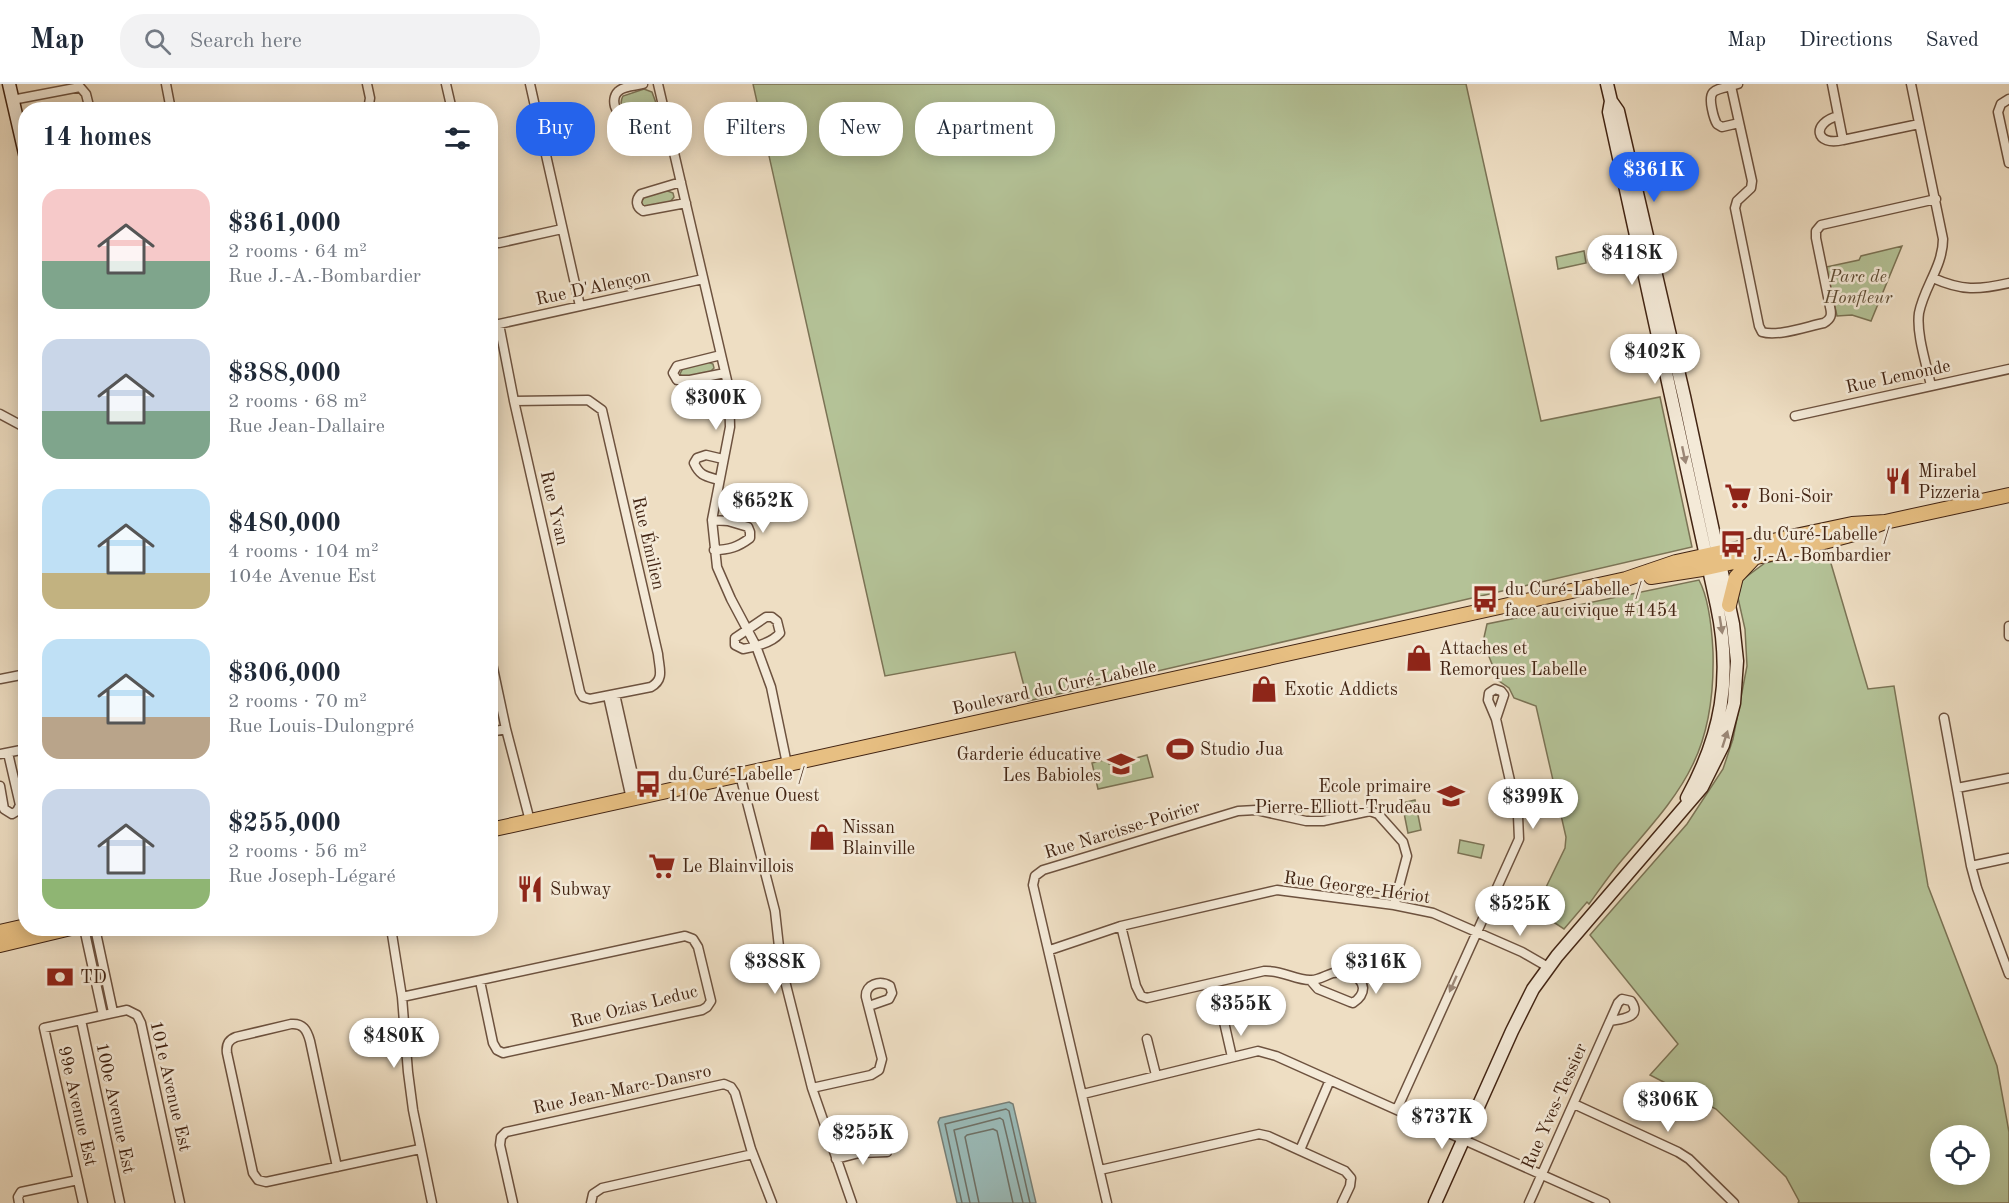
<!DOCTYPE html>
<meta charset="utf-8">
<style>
:root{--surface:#fff;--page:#f2f2f3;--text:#1f2937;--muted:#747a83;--line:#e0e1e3;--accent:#2563eb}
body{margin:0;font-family:"Old Standard TT",serif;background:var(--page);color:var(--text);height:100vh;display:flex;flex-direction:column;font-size:22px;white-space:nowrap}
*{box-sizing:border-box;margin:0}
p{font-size:20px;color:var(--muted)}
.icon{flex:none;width:33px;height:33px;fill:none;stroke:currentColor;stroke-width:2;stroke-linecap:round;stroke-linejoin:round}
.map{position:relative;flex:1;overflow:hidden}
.sheet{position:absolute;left:18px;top:18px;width:480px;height:834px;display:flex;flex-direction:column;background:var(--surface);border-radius:24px;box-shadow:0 3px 15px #0003}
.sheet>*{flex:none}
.banner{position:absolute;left:516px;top:18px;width:570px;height:54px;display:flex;gap:12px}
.tools{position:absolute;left:1930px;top:1041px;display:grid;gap:12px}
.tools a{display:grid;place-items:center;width:60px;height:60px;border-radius:50%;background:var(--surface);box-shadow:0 3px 15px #0003;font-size:30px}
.price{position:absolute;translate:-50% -51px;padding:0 14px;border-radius:21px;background:#fff;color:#222;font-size:20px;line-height:39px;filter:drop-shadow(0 2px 3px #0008)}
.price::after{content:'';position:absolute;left:50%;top:36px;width:18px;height:14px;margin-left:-9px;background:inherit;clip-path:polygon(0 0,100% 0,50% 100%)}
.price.on{background:var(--accent);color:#fff}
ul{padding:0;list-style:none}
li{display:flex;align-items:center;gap:18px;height:150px;padding:0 24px}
li span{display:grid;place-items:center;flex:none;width:168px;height:120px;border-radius:18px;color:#555}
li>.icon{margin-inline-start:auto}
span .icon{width:72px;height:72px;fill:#fffc;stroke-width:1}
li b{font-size:26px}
h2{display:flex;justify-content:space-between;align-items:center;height:72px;padding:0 24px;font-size:26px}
.chip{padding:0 21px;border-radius:24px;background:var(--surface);box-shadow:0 3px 15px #0003;font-size:21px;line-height:54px}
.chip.on{background:var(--accent);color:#fff}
header{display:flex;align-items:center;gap:36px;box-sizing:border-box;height:84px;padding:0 30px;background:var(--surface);border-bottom:2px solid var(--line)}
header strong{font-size:28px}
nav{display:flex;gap:33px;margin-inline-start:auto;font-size:21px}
.search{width:420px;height:54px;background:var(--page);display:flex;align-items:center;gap:15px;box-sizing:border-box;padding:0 21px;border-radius:24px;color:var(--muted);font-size:22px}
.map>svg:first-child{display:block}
</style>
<header>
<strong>Map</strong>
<div class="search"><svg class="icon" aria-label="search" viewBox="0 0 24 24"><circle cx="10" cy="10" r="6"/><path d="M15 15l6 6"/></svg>Search here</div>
<nav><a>Map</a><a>Directions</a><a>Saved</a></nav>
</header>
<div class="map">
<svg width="2009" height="1119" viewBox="0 0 2009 1119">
<rect width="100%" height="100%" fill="#eedec3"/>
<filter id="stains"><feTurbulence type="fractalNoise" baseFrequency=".00333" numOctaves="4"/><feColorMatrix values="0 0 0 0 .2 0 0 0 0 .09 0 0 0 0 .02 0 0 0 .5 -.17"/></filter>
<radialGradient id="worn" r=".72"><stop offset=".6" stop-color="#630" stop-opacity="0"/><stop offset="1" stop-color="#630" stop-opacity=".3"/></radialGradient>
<path fill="#b4c297" stroke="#7b7355" stroke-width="1.5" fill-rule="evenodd" d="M753 0H1466L1541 337 1660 313 1692 463 1028 617 1015 568 885 592Z
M644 5 652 8 656 19 654 22 629 30C622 27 619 19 623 12Z
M665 106 673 109 674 113 670 118 644 123 641 119 644 113Z
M1902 162 1871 237 1852 231 1837 232 1826 183 1859 176 1861 172Z
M1584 167 1586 179 1558 185 1556 173Z
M708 278 713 280 714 284 709 289 683 294 680 290 683 284Z
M1827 466 1868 605 1894 602 1928 802 1997 982 2009 1048V1119H1798L1799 1117 1786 1093 1716 1025 1650 991 1678 960 1590 851 1687 740 1723 685 1733 655 1747 582 1745 545 1738 514 1742 496 1765 479ZM1941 1052H1980V1090H1941Z
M1699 496C1709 515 1712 547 1713 568 1714 606 1710 645 1693 680 1676 716 1647 746 1622 776 1610 790 1600 805 1589 820L1587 818 1564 845 1535 826 1565 764 1566 753 1536 622 1514 614 1509 604 1499 597 1483 558 1487 540Z
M1147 671 1153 693 1098 705 1092 679 1108 675 1109 680 1127 676 1128 679 1137 677 1136 674Z
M1415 716 1421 746 1408 749 1402 719Z
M1460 756 1484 761 1481 774 1458 769Z"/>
<path fill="#9abbb9" stroke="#777f77" stroke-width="1.5" d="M1009 1018 1013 1020 1036 1119H957L938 1038 940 1034Z"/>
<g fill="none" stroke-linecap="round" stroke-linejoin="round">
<path stroke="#6e7066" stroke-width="1.5" d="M962 1119 945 1040 1006 1025 1009 1027 1030 1119
M970 1119 954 1046 1000 1034 1003 1036 1023 1119
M979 1119 965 1053 967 1051 993 1045 997 1047 1013 1119"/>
<defs>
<path id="street" d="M166 0 171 26
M367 0 370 14 368 26
M446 0 452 26
M530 0 580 222
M643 0C636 2 626 2 620 6 609 13 615 33 628 35 639 37 654 33 665 31
M658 0 729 305 730 343 712 436 717 483 731 515 756 562 771 603 787 680
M1738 0 1731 2 1752 97 1751 104 1737 117 1735 124 1759 242 1762 248C1778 253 1808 242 1824 239 1831 235 1832 231 1830 223L1816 154V147L1821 141 1936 115
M1832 0 1843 56 1919 40
M1911 0 1943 155C1943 182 1924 203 1919 229 1916 250 1927 282 1931 302
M1731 2C1714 6 1708 6 1712 25 1713 30 1714 35 1717 40L1722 43 1739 39
M2009 15 2001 20 1998 28 2009 79
M12 16 80 3 86 10 90 26
M1838 32C1811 39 1815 63 1843 56
M681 98 641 110C635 116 636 123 643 127L686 119
M490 158 499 159 562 145
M1933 194C1962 207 1978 206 2009 199
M499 240 514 317 580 608 583 613 590 615 651 603C665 595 659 584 658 570L602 326 588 316 514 317
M490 242 703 195
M721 271 677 282 673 289 677 296H690L725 289
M0 330 26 344
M1795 332 2009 285
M719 396C705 392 700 392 694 379L697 374 706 371 723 375
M712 436 728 437 748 443 750 448V454C738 463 729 466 714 466
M766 533H772L777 537 780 549C772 559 755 563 743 565L735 561V554Z
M2009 542V552
M490 570 506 645 530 737
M0 595 26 590
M615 610 638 713
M608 612 631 715
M1944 634 1971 782 1977 804 2009 890
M490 648 506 645
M0 670 26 665
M740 691 775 827 781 881 812 1004 852 1119
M0 702 4 725 12 730 17 727 20 721 8 669
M1957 704 2009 694
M1971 782 2009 774
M1121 842 1136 902 1141 912 1147 914 1264 887C1282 886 1295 896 1310 896 1317 897 1326 891 1333 889 1343 887 1362 891 1363 904 1363 911 1359 915 1353 919L1350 918 1318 905 1311 897
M84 844 103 931
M95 844 113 928
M391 844 402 913 408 988 413 1026 432 1119
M1050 866 1121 842 1277 806 1394 821 1433 829 1522 868 1548 883
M402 913 685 852 693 855 698 863 711 917 707 923 702 926 503 969 497 966 493 959 480 897
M1622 915 1631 917C1643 934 1621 935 1610 937L1618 919Z
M81 936 120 1119
M1224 938 1232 973
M1147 955 1156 991
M812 1004 871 991 879 986 882 975 866 913C865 900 880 896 890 902L892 909 889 915 869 922
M1083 1010 1258 967 1276 972 1605 1119
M1574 1020 1678 1068 1689 1075 1734 1119
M1397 1025 1519 755 1518 732 1496 635 1488 616 1489 609 1495 605 1501 607 1504 611 1496 635
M1300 1066 1330 996
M836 1075 859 1069 887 1068
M337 1083 310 957C307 946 303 939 291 940L236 953C228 956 226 961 227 969L253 1089 258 1096 266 1098 420 1065
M1100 1086 1259 1050 1268 1052 1345 1087 1351 1094 1350 1102 1342 1119
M19 1119 18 1113 21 1108 78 1096
M83 1119 44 944 127 926 137 931 141 939 180 1119
M513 1119 500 1061 501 1053 506 1048 724 1000 731 1003 735 1009 751 1065 772 1119
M591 1119 593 1110 602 1104 753 1070
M1107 1119 1033 801 1035 792 1043 786 1238 727 1256 726 1306 737H1323L1370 727 1378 730 1403 758 1407 772 1394 821
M1529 1119 1610 937"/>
<path id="secondary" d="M9 0 26 74
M1611 17 1609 28 1717 522C1732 593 1722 650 1687 714
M1435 1119 1512 947 1533 905 1557 872 1702 703 1723 661 1734 619 1737 577 1733 540 1684 312 1618 27 1611 17 1607 0"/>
<path id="primary" d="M1651 493 1702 485 1824 458 1854 450 1885 438 2009 411
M1729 521 1736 493 1754 474
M490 746 1626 495 1676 478 1777 456 1852 440 1885 438
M0 848 26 842
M0 861 71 844"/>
</defs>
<use href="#street" stroke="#6d523f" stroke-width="11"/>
<use href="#secondary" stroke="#422413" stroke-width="15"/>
<use href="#primary" stroke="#422413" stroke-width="16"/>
<use href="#street" stroke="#f4ead8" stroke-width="8"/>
<use href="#secondary" stroke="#f4ead8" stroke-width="12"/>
<use href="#primary" stroke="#e7bf82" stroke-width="14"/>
</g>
<defs><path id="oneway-solid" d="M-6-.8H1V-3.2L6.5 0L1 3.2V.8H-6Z" transform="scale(1.5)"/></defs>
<g fill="#9b8776">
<use href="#oneway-solid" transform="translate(1684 371) rotate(78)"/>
<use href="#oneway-solid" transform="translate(1721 541) rotate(81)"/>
<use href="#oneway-solid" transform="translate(1725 655) rotate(-72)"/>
<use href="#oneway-solid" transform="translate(1453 900) rotate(114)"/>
</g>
<defs>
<symbol id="restaurant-bare" viewBox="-9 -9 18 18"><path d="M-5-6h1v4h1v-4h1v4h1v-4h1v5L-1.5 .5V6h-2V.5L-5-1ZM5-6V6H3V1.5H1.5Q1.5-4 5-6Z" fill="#8f2418" stroke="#f4ead8" stroke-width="2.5" paint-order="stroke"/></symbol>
<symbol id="supermarket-bare" viewBox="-9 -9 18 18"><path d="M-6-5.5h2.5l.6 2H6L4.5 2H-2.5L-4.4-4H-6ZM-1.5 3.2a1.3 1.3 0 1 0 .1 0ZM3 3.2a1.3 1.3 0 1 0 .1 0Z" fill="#8f2418" stroke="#f4ead8" stroke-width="2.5" paint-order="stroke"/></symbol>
<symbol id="bus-bare" viewBox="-9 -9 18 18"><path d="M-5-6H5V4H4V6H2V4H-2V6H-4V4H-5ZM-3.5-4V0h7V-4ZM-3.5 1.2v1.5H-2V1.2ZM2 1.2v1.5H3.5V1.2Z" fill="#8f2418" stroke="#f4ead8" stroke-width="2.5" paint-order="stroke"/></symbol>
<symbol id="shop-bare" viewBox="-9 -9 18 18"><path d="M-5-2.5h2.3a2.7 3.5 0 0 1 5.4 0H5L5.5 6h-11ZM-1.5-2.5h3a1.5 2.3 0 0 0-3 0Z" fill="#8f2418" stroke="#f4ead8" stroke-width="2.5" paint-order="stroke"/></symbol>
<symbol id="stadium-bare" viewBox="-9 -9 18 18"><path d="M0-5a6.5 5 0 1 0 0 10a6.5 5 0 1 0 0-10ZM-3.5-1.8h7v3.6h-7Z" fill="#8f2418" stroke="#f4ead8" stroke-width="2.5" paint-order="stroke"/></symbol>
<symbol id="school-bare" viewBox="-9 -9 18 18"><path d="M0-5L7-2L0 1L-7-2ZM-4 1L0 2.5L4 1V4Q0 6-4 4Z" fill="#8f2418" stroke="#f4ead8" stroke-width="2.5" paint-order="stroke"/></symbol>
<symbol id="bank-bare" viewBox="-9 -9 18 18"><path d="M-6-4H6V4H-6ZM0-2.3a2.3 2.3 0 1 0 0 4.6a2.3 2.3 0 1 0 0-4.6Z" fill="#8f2418" stroke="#f4ead8" stroke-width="2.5" paint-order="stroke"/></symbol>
</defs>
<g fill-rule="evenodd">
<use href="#restaurant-bare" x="1879" y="378" width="38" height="38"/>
<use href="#supermarket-bare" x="1719" y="393" width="38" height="38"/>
<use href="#bus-bare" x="1714" y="441" width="38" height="38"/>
<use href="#bus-bare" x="1466" y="496" width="38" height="38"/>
<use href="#shop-bare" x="1400" y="555" width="38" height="38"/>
<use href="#shop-bare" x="1245" y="586" width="38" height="38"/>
<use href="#stadium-bare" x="1161" y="646" width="38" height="38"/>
<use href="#school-bare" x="1102" y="661" width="38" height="38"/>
<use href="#bus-bare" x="629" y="681" width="38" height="38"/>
<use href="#school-bare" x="1432" y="693" width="38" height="38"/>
<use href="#shop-bare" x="803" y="734" width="38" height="38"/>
<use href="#supermarket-bare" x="643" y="763" width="38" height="38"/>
<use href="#restaurant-bare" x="511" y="786" width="38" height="38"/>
<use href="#bank-bare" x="41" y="874" width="38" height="38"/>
</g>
<g text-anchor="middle" stroke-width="5" stroke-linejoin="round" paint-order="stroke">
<g font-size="18" font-style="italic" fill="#5e4c34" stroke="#f4ead8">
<text x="1858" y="198">Parc de<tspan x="1858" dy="21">Honfleur</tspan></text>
</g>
<g font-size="18" fill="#422413" stroke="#f4ead8">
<text transform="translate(593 203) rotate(-12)" y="6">Rue D'Alençon</text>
<text transform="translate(1898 292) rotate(-12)" y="6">Rue Lemonde</text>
<text transform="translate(555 424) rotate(77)" y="6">Rue Yvan</text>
<text transform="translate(649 459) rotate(77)" y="6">Rue Émilien</text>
<text transform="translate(1054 603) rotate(-12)" y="6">Boulevard du Curé-Labelle</text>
<text transform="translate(1122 745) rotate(-17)" y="6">Rue Narcisse-Poirier</text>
<text transform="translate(1357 803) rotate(8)" y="6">Rue George-Hériot</text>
<text transform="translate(634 922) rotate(-14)" y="6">Rue Ozias Leduc</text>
<text transform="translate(171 1002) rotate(77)" y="6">101e Avenue Est</text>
<text transform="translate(622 1005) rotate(-12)" y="6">Rue Jean-Marc-Dansro</text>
<text transform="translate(78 1022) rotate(77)" y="6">99e Avenue Est</text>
<text transform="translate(1554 1022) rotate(-66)" y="6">Rue Yves-Tessier</text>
<text transform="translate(116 1024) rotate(78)" y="6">100e Avenue Est</text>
</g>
<g font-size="18" fill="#422413" stroke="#f4ead8" text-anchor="start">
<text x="1918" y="393">Mirabel<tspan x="1918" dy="21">Pizzeria</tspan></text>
<text x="1758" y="418">Boni-Soir</text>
<text x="1753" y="456">du Curé-Labelle /<tspan x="1753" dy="21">J.-A.-Bombardier</tspan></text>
<text x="1505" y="511">du Curé-Labelle /<tspan x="1505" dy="21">face au civique #1454</tspan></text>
<text x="1439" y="570">Attaches et<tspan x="1439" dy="21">Remorques Labelle</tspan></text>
<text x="1284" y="611">Exotic Addicts</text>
<text x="1200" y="671">Studio Jua</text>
<text x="1101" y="676" text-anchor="end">Garderie éducative<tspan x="1101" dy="21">Les Babioles</tspan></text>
<text x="668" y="696">du Curé-Labelle /<tspan x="668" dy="21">110e Avenue Ouest</tspan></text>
<text x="1431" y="708" text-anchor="end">Ecole primaire<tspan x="1431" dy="21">Pierre-Elliott-Trudeau</tspan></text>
<text x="842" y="749">Nissan<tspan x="842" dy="21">Blainville</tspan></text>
<text x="682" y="788">Le Blainvillois</text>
<text x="550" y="811">Subway</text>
<text x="80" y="899">TD</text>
</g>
</g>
<rect width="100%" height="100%" filter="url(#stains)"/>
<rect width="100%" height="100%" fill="url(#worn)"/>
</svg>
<div class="tools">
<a><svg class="icon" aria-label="locate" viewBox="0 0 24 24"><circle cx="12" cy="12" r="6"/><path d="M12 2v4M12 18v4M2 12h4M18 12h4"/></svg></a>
</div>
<b class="price on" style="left:1654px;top:119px">$361K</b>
<b class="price" style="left:1632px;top:202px">$418K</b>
<b class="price" style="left:1655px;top:301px">$402K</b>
<b class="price" style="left:716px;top:347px">$300K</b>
<b class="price" style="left:763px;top:450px">$652K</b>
<b class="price" style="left:1533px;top:746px">$399K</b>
<b class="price" style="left:1520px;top:853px">$525K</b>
<b class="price" style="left:775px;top:911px">$388K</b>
<b class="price" style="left:1376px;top:911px">$316K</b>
<b class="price" style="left:1241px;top:953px">$355K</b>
<b class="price" style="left:394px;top:985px">$480K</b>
<b class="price" style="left:1668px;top:1049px">$306K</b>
<b class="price" style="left:1442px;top:1066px">$737K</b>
<b class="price" style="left:863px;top:1082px">$255K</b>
<div class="banner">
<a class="chip on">Buy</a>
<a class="chip">Rent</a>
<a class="chip">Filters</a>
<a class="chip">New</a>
<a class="chip">Apartment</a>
</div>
<section class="sheet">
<h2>14 homes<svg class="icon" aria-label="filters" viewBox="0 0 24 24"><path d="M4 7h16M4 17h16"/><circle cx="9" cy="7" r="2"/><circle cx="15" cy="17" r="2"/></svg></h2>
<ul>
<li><span style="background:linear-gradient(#f6c9c9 60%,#7fa58c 0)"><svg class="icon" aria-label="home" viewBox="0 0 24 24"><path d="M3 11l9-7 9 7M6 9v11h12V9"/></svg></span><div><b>$361,000</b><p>2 rooms · 64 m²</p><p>Rue J.-A.-Bombardier</p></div></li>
<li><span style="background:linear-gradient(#c9d6e8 60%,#7fa58c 0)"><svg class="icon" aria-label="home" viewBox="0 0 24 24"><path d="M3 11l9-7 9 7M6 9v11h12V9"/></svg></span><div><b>$388,000</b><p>2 rooms · 68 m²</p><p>Rue Jean-Dallaire</p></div></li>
<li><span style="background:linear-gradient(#bfe0f5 70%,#c2b280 0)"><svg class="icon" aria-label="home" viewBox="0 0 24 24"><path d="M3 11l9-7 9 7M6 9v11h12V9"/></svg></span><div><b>$480,000</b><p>4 rooms · 104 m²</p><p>104e Avenue Est</p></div></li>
<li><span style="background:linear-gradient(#bfe0f5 65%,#b9a48a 0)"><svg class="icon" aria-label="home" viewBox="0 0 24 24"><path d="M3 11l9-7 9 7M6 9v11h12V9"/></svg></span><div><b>$306,000</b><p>2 rooms · 70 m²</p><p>Rue Louis-Dulongpré</p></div></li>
<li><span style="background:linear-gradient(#c9d6e8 75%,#8fb573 0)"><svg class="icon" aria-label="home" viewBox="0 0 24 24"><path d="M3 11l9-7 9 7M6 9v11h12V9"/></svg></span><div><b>$255,000</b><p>2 rooms · 56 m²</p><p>Rue Joseph-Légaré</p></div></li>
</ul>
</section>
</div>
